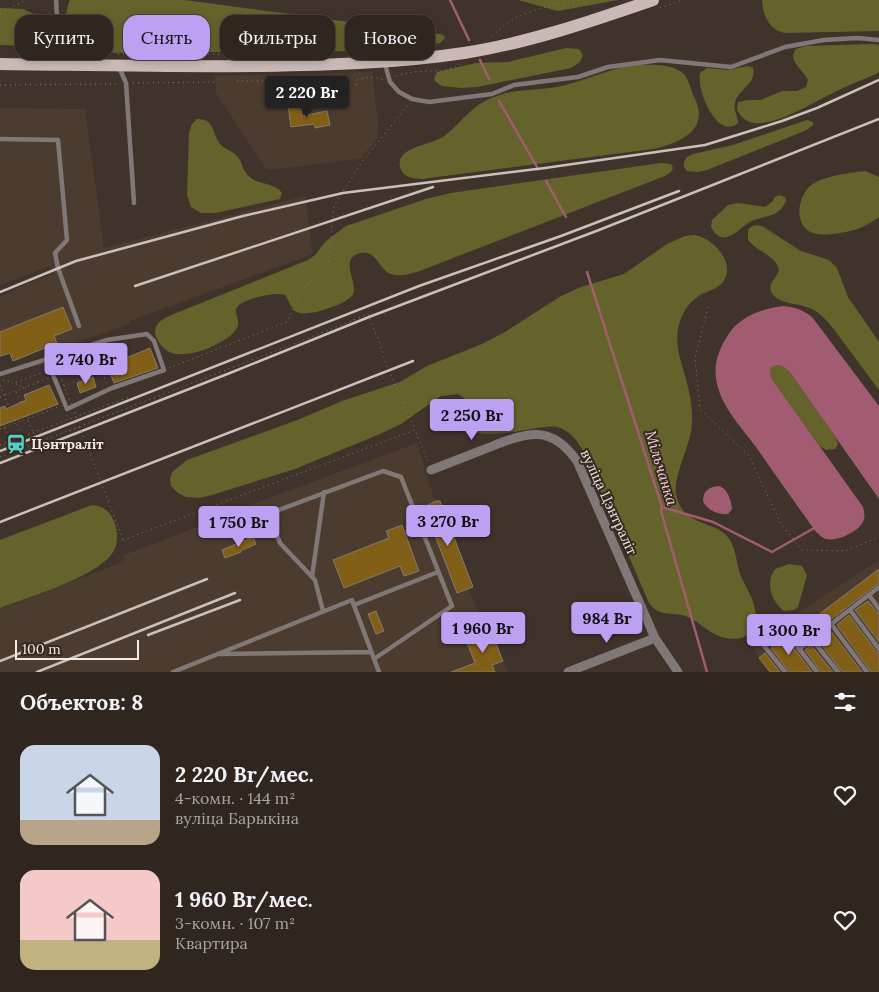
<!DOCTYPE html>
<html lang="ru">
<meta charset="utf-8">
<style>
:root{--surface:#302620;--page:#382e29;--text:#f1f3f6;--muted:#a8a5a5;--line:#4b433e;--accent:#bca0f2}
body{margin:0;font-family:Lora,serif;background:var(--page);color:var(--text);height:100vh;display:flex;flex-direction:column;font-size:19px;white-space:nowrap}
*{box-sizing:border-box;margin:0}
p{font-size:16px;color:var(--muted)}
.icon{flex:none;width:28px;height:28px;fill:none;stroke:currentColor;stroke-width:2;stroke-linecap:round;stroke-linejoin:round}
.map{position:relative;height:672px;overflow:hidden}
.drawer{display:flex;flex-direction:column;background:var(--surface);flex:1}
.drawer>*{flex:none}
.guide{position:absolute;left:15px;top:15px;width:500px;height:45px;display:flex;gap:10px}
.scale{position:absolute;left:15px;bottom:12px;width:124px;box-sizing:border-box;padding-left:5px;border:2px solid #f2eae4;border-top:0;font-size:14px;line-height:18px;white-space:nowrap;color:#f2eae4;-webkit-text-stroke:4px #362921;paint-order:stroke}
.price{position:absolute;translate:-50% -42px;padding:0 11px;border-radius:5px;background:var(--accent);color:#111;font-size:16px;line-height:32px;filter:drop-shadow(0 1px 2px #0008)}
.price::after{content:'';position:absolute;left:50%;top:30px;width:15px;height:11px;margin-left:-8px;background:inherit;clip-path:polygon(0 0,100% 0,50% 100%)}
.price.active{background:#222;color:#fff}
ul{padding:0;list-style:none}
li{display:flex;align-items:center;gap:15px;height:125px;padding:0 20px}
li span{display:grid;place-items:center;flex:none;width:140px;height:100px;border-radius:15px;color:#555}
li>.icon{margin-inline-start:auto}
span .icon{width:60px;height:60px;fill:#fffc;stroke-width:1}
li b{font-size:21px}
h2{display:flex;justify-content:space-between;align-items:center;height:60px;padding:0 20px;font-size:21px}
.pill{padding:0 18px;border-radius:15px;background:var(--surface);box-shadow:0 2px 8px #0003,0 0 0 1px var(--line);font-size:18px;line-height:45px}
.pill.active{background:var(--accent);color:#111}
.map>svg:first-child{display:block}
</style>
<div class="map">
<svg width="879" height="672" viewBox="0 0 879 672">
<rect width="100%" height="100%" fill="#40332b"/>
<path fill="#4c3b2f" d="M372 72 378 121 377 139 360 159 267 170 216 93 215 76Z
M0 108 85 109 104 248 305 196 313 254 130 321V324L63 347 57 343 13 361 10 353 0 357V297L24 285 54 274 51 266 0 285Z
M417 443 435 501H440L473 587 469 589 486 633 491 631 507 672H0V609L123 562 124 555 218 519 220 516Z
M879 560V672H770L759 658 752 643Z"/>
<path fill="#64632b" d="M70 0H185L440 34 443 35 445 38 440 43 420 47 362 51 94 53C67 46 60 25 70 0Z
M518 0H618L558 11Z
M762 0H879V31L785 33C769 30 763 15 762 0Z
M0 8 23 9 34 14C43 27 36 42 21 45 14 46 7 45 0 45Z
M872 44 879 45V72L876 74C864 79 852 84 841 89 819 99 778 126 754 123 746 122 741 117 737 110L738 102 748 100H761L782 91H797L806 87 808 80C803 69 787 61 796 49L806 46Z
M566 48 579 49 583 55 580 62 571 68 477 87 461 88 442 86 436 82 434 79 437 72 476 63 508 62Z
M632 65C646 65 665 63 678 70 687 74 689 83 692 92 695 99 699 106 699 114 699 136 671 145 653 149L422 179C413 178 403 178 400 167 395 147 431 145 443 137 461 124 472 104 494 97 516 88 539 91 562 86 586 80 607 70 632 65Z
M748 66 753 68C757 84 738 89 735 103 733 110 738 116 738 123 717 141 696 89 700 73L707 68 727 70Z
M197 119C215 118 212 135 221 145 226 150 233 151 237 156 242 161 242 168 246 173 254 186 274 181 282 193L280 199 215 213H201L191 207 187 195 189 133 192 124Z
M807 120 813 122V125L807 130 707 170 698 172 687 171 684 167V162L687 157 693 154 733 145Z
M661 163 671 164 673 168 671 172 665 176 417 272C409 274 399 277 391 274 379 270 377 250 361 253 336 259 361 284 352 296 344 305 304 319 295 311 290 307 289 300 285 295 276 291 244 299 238 306 233 311 238 316 238 321 240 334 219 343 209 348 199 352 186 355 175 354 164 352 150 336 157 325 159 321 165 318 169 316L308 260 315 255 326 241 346 226 426 199 451 193Z
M865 171 879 177V217C867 226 855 231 840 233 832 234 822 236 813 233 794 226 797 200 809 187 821 176 849 173 865 171Z
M779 195 785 197 786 201C779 217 768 215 754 220 740 225 725 252 711 227L712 220 728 205 738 203 765 207 772 202 775 197Z
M757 225 762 226 801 251 829 260 837 268 848 297 879 342V390C867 374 856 359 844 343 836 332 828 320 817 312 804 302 779 306 772 293 766 285 777 278 779 270 776 255 757 252 748 240V230L752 226Z
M694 235C712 237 737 263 723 282 717 289 708 291 700 295 679 308 673 335 680 358 687 384 695 405 691 432 688 448 673 480 676 494 682 526 711 520 726 535 736 545 736 562 740 574 746 588 755 600 756 616 759 637 735 643 719 636 708 632 700 623 690 618 675 610 661 619 649 603L584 453C578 441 570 430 557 427 539 423 472 448 463 422 461 417 466 409 466 404L464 398 458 394 441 396 401 424 380 434 295 469 212 495 199 498 186 497 178 493 171 486 170 479 172 472 187 460 300 419 342 401 400 382 427 366 482 344 505 332 561 296 581 287 624 274 667 244 685 236Z
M774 365 784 366 789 371 836 438 838 445 835 449 826 450 820 446 772 379 770 373V368Z
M92 505C102 506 109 510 113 519 118 530 119 542 113 552 98 577 28 597 0 608V540Z
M789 564 802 566 807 575 798 607 794 610 784 611C771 601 765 583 775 569Z"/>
<path fill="#a25c72" d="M783 306C795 307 803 310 812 317L879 406V499L789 371C783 365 777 363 770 368V373L772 379 863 507C864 511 865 515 864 519 861 531 837 542 826 539 822 538 819 534 816 532 796 504 776 476 756 447 741 427 719 404 716 378 714 362 719 349 728 335 740 316 761 309 783 306Z
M719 486C728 489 731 500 732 509L728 514C718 515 707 510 703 501 703 491 709 487 719 486Z"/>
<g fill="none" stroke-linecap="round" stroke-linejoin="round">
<path stroke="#a25c72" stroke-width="2.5" d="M450 0 469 40
M480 60 489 79
M499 101 537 167
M546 181 566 217
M587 272 662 507 661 511 707 672
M662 507 713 522 772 552 816 527"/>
</g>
<path fill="#815f17" stroke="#837b6d" d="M300 104 302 116 327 111 330 125 315 128 314 124 291 127 288 106Z
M63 307 72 329 54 336 57 343 13 361 10 353 0 356V332Z
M150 348 158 368 114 383 107 366Z
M93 377 96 387 80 393 77 383Z
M49 385 58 404 0 426V408L5 406 6 409 26 400 24 395Z
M436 501H440L473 587 457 593 424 507Z
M402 525 419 571 404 576 400 566 344 588 333 560 389 538 386 531Z
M253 537 256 544 240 551 241 552 225 558 222 550Z
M879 569V583L800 643 793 634Z
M868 601 876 611 879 613V642L855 610Z
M376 611 384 631 376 634 368 614Z
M849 615 876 651 879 653V672H871L837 625Z
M830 630 862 672H842L818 640Z
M491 631 503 661 492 665 495 672H451L475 663 466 640Z
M781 635 785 640 787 639 812 672H789L771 648 773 647 769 643Z
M811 645 833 672H821L805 650Z
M765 653 780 672H770L759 658Z"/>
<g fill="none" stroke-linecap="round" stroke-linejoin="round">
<path stroke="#877c74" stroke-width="1" stroke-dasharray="1 4" stroke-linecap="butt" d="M660 8 683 0
M0 13 26 0
M492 36C498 31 504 25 511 21 533 8 557 4 582 0
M66 51 92 54
M118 54H304
M396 76C400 75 404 73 408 73 424 69 446 74 460 64
M237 81 342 80
M133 83 214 82
M0 85 119 84
M356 85 357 80C366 77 374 76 383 80
M708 307 695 358 700 409 749 456 781 524 802 550 845 551 879 537
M93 350 107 384
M79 367 112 353 109 346
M82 367 85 377
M169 368 287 322 302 291 328 263 334 206 361 163 409 104
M3 380 13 383
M0 385 9 407
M64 386 102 371
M26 388 14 383 44 372
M16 392 21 403
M0 397 38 382
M26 416 33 432
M15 420 22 436
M4 428 11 440
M0 429 58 407
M69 431 80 427
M0 445 129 397
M0 457 296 343 368 314 380 344 386 364 415 430
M123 540 415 430 428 461"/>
<path stroke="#807877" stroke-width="4.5" d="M56 0 59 50 62 63
M385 64 390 82 399 92 412 99 429 102 492 94 514 85 578 77 608 67 660 60 731 67 785 47 824 40 858 38 879 40
M119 67 126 83 134 203
M0 139 58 140 67 240 55 253 58 268 79 326
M0 374 107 340 147 334 154 341 164 370 112 388 67 409 47 360
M312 577 324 492
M869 595 879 609
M354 605 438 572
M850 610 879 649
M323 611 315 580 280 543 268 514 383 471 401 477 452 606 374 659
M831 624 867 672
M812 639 838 672
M799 649 879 587
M220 654 371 652
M173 672 352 600 379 672
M785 672 761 642 783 628 817 672"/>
<path stroke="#807877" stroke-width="9" d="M431 470C449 463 467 456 485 449 524 434 549 421 577 461L655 638 678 672
M568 672 655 638"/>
<path stroke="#cab9b6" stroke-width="12" d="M0 64C87 65 174 67 261 66 329 65 397 63 464 53 528 43 592 21 653 0"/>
<path stroke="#cac1ba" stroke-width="2.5" d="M135 286 433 187
M0 292 76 261 243 216 343 193 545 168 705 145 782 121 817 108 879 80
M0 451 419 286 561 236 679 191
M0 463 230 373 369 317 599 230 879 119
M0 522 413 361
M148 635 240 600
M0 661 207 579
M37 672 235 593"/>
<path stroke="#877c74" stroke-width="1" stroke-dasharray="1 4" stroke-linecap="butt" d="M60 375 123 540
M38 382 79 367"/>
</g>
<defs>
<symbol id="station-bare" viewBox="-9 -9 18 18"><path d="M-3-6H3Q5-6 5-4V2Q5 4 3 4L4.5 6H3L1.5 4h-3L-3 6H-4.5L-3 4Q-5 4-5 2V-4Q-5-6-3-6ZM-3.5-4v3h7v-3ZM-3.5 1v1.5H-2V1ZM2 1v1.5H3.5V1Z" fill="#55cec6" stroke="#362921" stroke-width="2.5" paint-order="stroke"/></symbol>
</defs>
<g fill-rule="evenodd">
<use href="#station-bare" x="2" y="430" width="28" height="28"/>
</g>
<g text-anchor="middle" stroke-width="4" stroke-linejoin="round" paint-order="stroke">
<g font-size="14" font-weight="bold" fill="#f2eae4" stroke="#362921" text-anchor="start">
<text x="31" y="449">Цэнтраліт</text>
</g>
<g font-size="14" fill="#f2eae4" stroke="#362921">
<text transform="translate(609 502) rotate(65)" y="5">вуліца Цэнтраліт</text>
</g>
<g font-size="15" font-style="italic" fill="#f8ced9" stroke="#362921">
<text transform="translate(661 468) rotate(73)" y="5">Мільчанка</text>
</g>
</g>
</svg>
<div class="scale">100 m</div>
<b class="price active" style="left:307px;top:118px">2 220 Br</b>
<b class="price" style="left:86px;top:385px">2 740 Br</b>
<b class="price" style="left:472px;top:441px">2 250 Br</b>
<b class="price" style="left:448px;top:547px">3 270 Br</b>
<b class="price" style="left:239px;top:548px">1 750 Br</b>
<b class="price" style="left:607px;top:644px">984 Br</b>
<b class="price" style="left:483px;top:654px">1 960 Br</b>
<b class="price" style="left:789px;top:656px">1 300 Br</b>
<div class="guide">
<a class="pill">Купить</a>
<a class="pill active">Снять</a>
<a class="pill">Фильтры</a>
<a class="pill">Новое</a>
</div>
</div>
<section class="drawer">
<h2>Объектов: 8<svg class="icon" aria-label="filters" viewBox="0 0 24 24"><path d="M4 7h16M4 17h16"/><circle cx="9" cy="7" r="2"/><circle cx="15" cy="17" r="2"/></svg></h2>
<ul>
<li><span style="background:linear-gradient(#c9d6e8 75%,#b9a48a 0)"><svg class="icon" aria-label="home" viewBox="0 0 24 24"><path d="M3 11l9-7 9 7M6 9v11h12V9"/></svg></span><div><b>2 220 Br/мес.</b><p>4-комн. · 144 m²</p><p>вуліца Барыкіна</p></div><svg class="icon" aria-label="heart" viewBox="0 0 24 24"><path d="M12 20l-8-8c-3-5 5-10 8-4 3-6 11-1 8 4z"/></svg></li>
<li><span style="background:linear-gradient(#f6c9c9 70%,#c2b280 0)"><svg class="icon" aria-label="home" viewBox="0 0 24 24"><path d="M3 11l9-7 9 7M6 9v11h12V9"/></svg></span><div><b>1 960 Br/мес.</b><p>3-комн. · 107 m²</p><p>Квартира</p></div><svg class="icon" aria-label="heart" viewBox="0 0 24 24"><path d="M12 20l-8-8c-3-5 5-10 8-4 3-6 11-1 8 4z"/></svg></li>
</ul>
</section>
